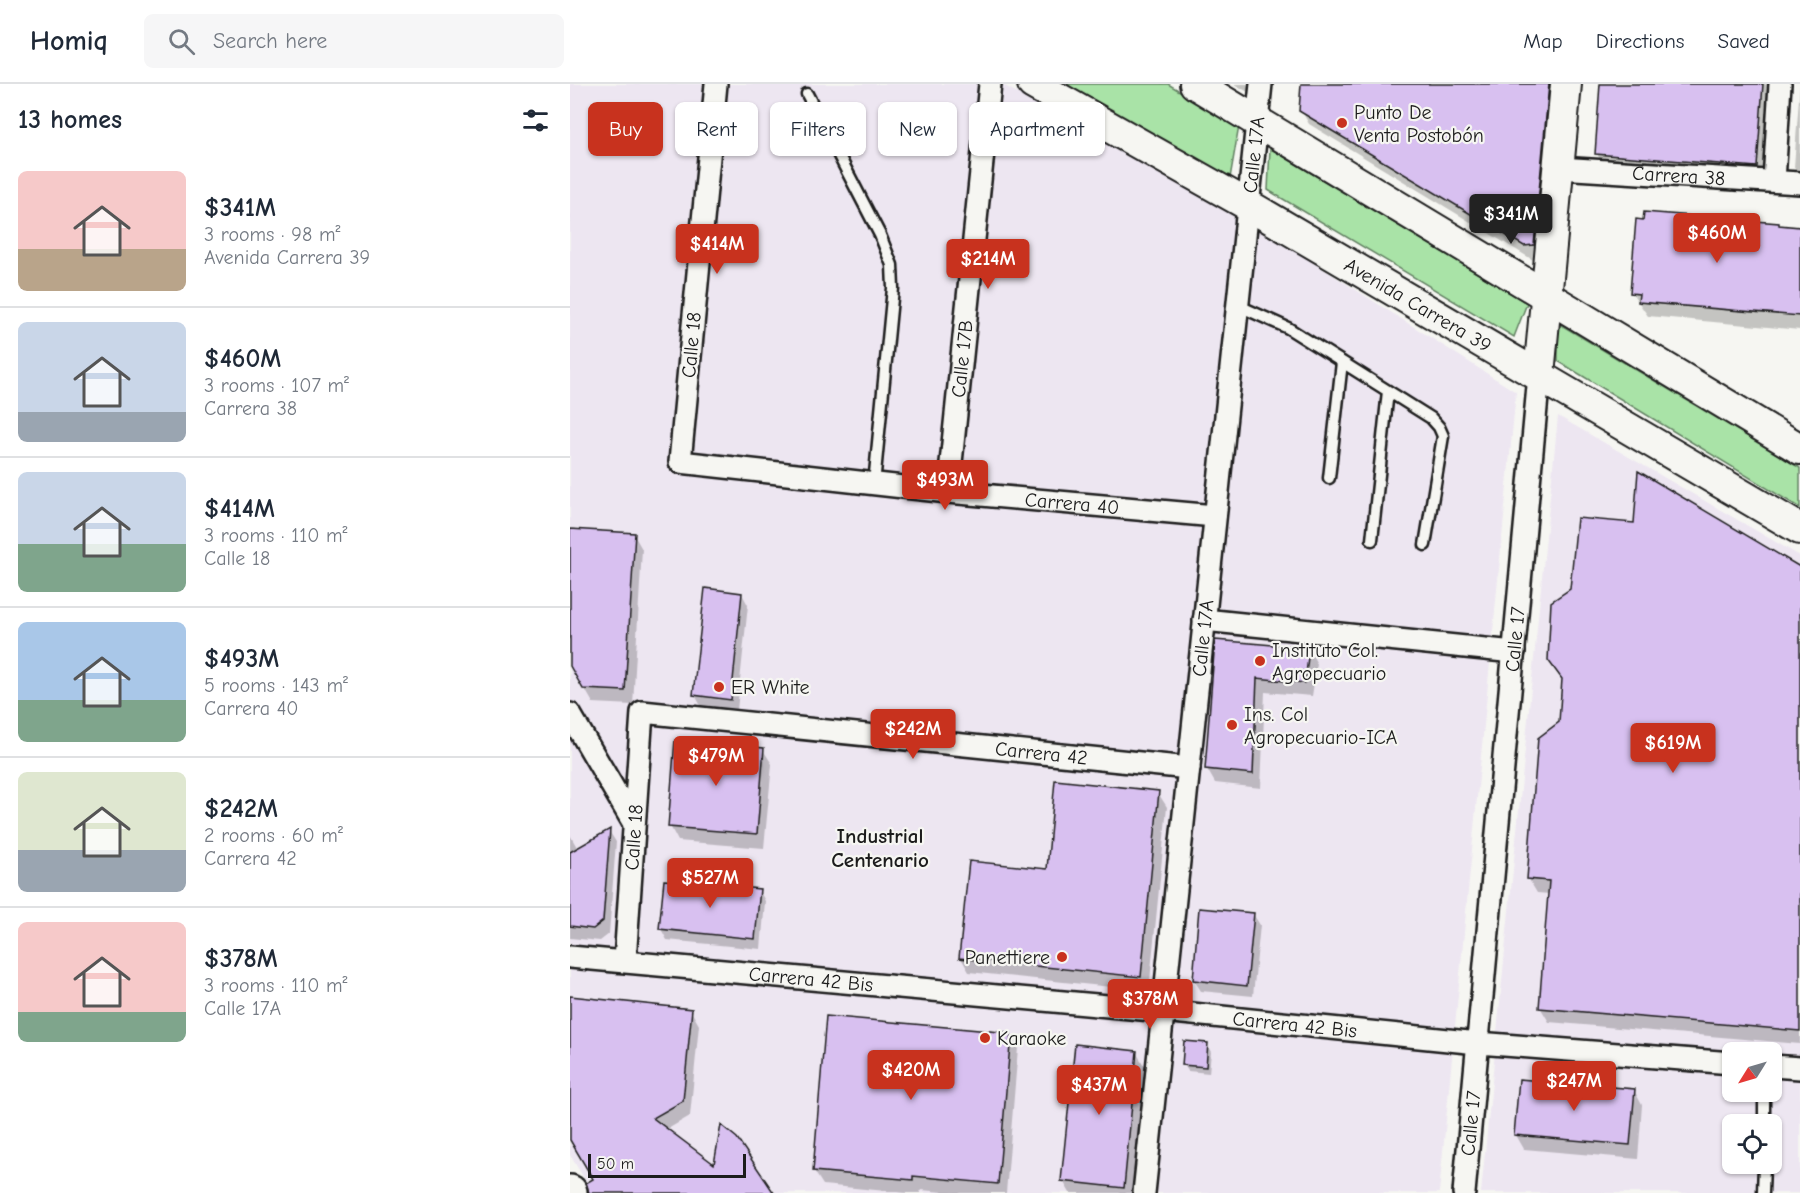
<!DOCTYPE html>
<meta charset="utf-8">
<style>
:root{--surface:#fff;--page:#f6f6f7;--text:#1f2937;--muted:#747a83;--line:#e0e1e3;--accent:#c8321e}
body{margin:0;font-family:"Comic Neue",sans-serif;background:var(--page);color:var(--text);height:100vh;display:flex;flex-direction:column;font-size:22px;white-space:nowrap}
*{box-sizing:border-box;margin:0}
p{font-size:20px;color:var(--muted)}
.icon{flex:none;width:33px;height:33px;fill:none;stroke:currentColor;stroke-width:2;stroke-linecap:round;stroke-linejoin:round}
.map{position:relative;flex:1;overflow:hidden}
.panel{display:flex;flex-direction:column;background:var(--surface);width:570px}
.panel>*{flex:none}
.top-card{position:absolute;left:18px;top:18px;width:570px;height:54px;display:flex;gap:12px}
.needle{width:39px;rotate:233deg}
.tools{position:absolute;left:1152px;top:958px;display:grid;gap:12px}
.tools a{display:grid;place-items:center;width:60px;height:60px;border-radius:9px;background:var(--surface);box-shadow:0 2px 4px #0004;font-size:30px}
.scale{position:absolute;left:18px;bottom:15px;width:158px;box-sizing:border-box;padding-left:6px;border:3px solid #1c1c1c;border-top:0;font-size:16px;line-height:21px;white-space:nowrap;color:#1c1c1c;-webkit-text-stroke:4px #f6f6f2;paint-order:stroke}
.price{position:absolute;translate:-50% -51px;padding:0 14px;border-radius:6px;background:var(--accent);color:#fff;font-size:20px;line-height:39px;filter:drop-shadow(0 2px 3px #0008)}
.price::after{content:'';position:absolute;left:50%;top:36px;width:18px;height:14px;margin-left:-9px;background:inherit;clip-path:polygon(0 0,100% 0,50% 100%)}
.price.on{background:#222;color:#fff}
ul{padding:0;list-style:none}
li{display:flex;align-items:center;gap:18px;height:150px;padding:0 18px}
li+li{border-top:2px solid var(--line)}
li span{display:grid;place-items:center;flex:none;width:168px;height:120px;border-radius:9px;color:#555}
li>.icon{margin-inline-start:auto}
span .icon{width:72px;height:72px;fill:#fffc;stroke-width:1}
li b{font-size:26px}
h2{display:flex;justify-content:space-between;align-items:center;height:72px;padding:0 18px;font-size:26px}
.chip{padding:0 21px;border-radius:9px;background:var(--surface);box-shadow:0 2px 4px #0004;font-size:21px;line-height:54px}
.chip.on{background:var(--accent);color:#fff}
header{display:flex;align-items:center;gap:36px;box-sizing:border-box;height:84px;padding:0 30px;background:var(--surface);border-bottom:2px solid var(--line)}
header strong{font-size:28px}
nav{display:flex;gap:33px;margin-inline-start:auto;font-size:21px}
.search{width:420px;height:54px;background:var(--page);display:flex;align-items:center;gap:15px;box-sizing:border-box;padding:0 21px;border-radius:9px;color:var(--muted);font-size:22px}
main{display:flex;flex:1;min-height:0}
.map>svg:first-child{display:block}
</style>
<header>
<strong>Homiq</strong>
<div class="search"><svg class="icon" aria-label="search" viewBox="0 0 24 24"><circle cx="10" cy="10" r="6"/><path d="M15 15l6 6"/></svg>Search here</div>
<nav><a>Map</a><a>Directions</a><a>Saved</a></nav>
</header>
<main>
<section class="panel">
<h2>13 homes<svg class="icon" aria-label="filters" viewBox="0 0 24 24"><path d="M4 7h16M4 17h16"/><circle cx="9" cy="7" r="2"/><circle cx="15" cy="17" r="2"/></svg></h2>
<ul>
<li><span style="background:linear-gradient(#f6c9c9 65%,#b9a48a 0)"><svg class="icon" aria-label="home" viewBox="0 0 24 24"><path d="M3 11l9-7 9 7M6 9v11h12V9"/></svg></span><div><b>$341M</b><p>3 rooms · 98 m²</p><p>Avenida Carrera 39</p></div></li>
<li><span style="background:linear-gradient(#c9d6e8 75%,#9aa5b1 0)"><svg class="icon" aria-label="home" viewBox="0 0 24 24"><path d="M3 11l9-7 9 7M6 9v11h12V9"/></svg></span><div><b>$460M</b><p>3 rooms · 107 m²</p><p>Carrera 38</p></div></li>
<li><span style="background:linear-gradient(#c9d6e8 60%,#7fa58c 0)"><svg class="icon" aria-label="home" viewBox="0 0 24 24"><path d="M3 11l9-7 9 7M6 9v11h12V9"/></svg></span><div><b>$414M</b><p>3 rooms · 110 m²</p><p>Calle 18</p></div></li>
<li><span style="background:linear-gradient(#a9c7e8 65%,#7fa58c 0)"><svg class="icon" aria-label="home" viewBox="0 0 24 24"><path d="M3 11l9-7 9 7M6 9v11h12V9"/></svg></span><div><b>$493M</b><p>5 rooms · 143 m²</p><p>Carrera 40</p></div></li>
<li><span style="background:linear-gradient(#dfe7d0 65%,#9aa5b1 0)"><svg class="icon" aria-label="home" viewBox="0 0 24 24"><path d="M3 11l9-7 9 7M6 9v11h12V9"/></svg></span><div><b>$242M</b><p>2 rooms · 60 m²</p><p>Carrera 42</p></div></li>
<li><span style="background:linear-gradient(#f6c9c9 75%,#7fa58c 0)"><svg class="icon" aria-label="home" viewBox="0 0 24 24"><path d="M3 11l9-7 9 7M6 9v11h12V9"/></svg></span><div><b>$378M</b><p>3 rooms · 110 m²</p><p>Calle 17A</p></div></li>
</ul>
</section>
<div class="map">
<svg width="1230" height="1109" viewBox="0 0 1230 1109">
<rect width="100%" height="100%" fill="#f6f6f2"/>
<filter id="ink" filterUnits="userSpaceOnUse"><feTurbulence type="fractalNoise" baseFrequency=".0167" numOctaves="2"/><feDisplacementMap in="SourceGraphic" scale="12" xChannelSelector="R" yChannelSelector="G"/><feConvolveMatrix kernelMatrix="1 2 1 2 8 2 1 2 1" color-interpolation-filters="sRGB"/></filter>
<g filter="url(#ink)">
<path fill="#ede6f1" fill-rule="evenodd" d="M0 0H431L656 123 946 308 869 1109H23L0 1071Z
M988 332 1230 472V1109H911ZM1162 969H1202V1008H1162ZM1162 1041H1202V1080H1162Z"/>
<path fill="#a9e3a7" stroke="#628062" stroke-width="1.5" d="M495 0H598L669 42 660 94Z
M700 64 957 219 944 253 698 106Z
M988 239 1230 384V424L988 277Z"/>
<path fill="#0003" d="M664 0H681L680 9Z
M733 0H993L971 174 963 176 739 40 731 26Z
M1032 0H1202L1195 97 1035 84 1027 70Z
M1230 0V94L1224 83Z
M1210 143 1230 144V246L1078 232 1062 209Z
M0 446 64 451 72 465 63 621 23 619 0 579Z
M1230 485V960L979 938 970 923 980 810 967 809 958 794 990 639 993 598 979 576Z
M172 510 178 521 167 626 131 622 125 611Z
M646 558 739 565 747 580 742 612 695 608 691 704 645 699 637 685Z
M193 666 202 680 194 764 108 757 100 742Z
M588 709 597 723 579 907 399 888 391 874 478 786Z
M39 747 46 758 39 850 30 857 0 854V751L8 765Z
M189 806 195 817 191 865 97 856 91 845Z
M683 830 690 841 683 912 631 907 624 896Z
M0 914 121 927 129 941 120 1032 96 1046 145 1083 202 1109H24L25 1096 0 1054Z
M440 950 448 964 436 1109H385L351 1106 350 1109H337L253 1101 244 1087Z
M637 961 641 968 639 989 618 987 614 981Z
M566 968 575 983 562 1109H500L493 1097Z
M1064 1006 1072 1021 1068 1075 954 1065 946 1051Z"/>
<path fill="#d8c0f0" stroke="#1c1c1c" stroke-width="1.5" d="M731 0H979L964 161 954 162 729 27Z
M1030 0H1193L1187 83 1025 70Z
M1074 128 1209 139V141L1230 143V232L1068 218 1069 210 1060 209 1066 135 1073 136Z
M1068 387 1230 483V947L969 924 979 797 957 795 968 654 989 638 992 595 978 576 981 518 1000 505 1007 434 1064 439Z
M0 445 65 449 55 607 13 605 0 582Z
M135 504 172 509 161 616 123 611Z
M645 556 739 564 735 599 687 594 683 690 635 685Z
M105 656 194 664 187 750 98 743Z
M485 696 589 707 571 893 389 874 399 777 477 785Z
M40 745 33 837 23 845 0 842V768Z
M94 796 190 805 185 855 89 845Z
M629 824 684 829 677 902 623 896Z
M0 912 122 925 113 1017 83 1034 144 1080 151 1041 167 1054 204 1109H19L16 1099 23 1095 0 1056Z
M256 932 441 949 428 1100 343 1092V1096L243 1087Z
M614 957 638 959 636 983 612 981Z
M505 960 567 967 554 1104 491 1097Z
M949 995 1065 1005 1060 1061 944 1051Z"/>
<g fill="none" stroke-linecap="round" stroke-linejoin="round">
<defs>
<path id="lane" d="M237 10 310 151 322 181 323 204 304 400
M667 221 718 244 861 334 869 343 873 352 855 461
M759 394 772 278
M802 456 818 307
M1194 1041V1008
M1193 1109 1194 1080"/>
<g id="street">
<path id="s1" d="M146 0 110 378 378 408 645 432"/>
<path id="s2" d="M989 84 1230 99"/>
<path d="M1204 97 1210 0"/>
<path id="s3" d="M378 408 420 0"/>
<path d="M634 536 944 568"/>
<path d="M0 630 63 738"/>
<path id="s4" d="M0 873 593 927 908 959 1162 979"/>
<path id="s5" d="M55 877 72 628 619 684"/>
<path d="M1202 982 1230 984"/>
<path id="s6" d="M574 1109 691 0"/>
<path id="s7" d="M894 1109 969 291"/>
</g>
<g id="secondary">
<path id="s8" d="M463 0 678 121 1230 445"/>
<path d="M625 0 1230 365"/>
<path d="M969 291 996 0"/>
</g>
<path id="highway" d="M0 1108V1109"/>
</defs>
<use href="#lane" stroke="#1c1c1c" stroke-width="15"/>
<use href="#street" stroke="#1c1c1c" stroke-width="26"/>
<use href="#secondary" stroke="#1c1c1c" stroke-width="34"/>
<use href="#highway" stroke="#1c1c1c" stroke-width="38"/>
<use href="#lane" stroke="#f6f6f2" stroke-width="10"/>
<use href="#street" stroke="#f6f6f2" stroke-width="21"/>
<use href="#secondary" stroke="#f6f6f2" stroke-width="30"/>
<use href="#highway" stroke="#f6f6f2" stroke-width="33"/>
</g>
</g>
<g fill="#c8321e" stroke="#f6f6f2" stroke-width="2">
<circle cx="772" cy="39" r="6"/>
<circle cx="690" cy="577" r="6"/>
<circle cx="149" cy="603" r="6"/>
<circle cx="662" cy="641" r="6"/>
<circle cx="492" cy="873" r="6"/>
<circle cx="415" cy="954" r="6"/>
</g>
<g text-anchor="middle" stroke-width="4.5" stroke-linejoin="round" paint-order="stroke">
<g font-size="20" fill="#1c1c1c" stroke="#f6f6f2" text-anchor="start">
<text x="784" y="35">Punto De<tspan x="784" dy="23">Venta Postobón</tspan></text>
<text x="702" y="573">Instituto Col.<tspan x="702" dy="23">Agropecuario</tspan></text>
<text x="161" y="610">ER White</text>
<text x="674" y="637">Ins. Col<tspan x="674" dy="23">Agropecuario-ICA</tspan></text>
<text x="480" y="880" text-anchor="end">Panettiere</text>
<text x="427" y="961">Karaoke</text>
</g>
<g font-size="20" fill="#1c1c1c" stroke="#f6f6f2">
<text dy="7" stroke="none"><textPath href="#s6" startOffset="1044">Calle 17A</textPath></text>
<text dy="7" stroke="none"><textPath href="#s2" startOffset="120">Carrera 38</textPath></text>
<text dy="7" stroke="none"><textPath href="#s8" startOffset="444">Avenida Carrera 39</textPath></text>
<text transform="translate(121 261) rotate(-85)" y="7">Calle 18</text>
<text dy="7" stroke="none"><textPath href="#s3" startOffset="134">Calle 17B</textPath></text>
<text dy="7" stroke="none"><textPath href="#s1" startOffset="774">Carrera 40</textPath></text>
<text dy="7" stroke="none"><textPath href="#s6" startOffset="558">Calle 17A</textPath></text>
<text dy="7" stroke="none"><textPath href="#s7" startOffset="556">Calle 17</textPath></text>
<text dy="7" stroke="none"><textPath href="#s5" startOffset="651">Carrera 42</textPath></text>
<text dy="7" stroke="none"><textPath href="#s5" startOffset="124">Calle 18</textPath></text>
<text dy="7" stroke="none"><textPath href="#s4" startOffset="242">Carrera 42 Bis</textPath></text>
<text dy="7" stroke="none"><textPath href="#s4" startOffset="728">Carrera 42 Bis</textPath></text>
<text dy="7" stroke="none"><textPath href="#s7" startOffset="70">Calle 17</textPath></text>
</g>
<g font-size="21" font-weight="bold" fill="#1c1c1c" stroke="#f6f6f2">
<text x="310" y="759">Industrial<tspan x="310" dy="24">Centenario</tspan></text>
</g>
</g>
</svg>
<div class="tools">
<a><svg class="needle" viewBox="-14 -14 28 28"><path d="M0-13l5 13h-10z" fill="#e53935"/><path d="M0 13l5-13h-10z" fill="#747a83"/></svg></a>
<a><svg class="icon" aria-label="locate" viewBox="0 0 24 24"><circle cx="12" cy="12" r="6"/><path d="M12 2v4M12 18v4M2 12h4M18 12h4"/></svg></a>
</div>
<div class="scale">50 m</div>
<b class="price on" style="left:941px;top:161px">$341M</b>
<b class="price" style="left:1147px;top:180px">$460M</b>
<b class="price" style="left:147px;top:191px">$414M</b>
<b class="price" style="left:418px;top:206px">$214M</b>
<b class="price" style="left:375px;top:427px">$493M</b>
<b class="price" style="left:343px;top:676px">$242M</b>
<b class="price" style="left:1103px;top:690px">$619M</b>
<b class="price" style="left:146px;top:703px">$479M</b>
<b class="price" style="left:140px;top:825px">$527M</b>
<b class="price" style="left:580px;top:946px">$378M</b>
<b class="price" style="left:341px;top:1017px">$420M</b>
<b class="price" style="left:1004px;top:1028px">$247M</b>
<b class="price" style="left:529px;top:1032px">$437M</b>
<div class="top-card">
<a class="chip on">Buy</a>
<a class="chip">Rent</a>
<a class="chip">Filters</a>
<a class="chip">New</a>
<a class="chip">Apartment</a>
</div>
</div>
</main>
